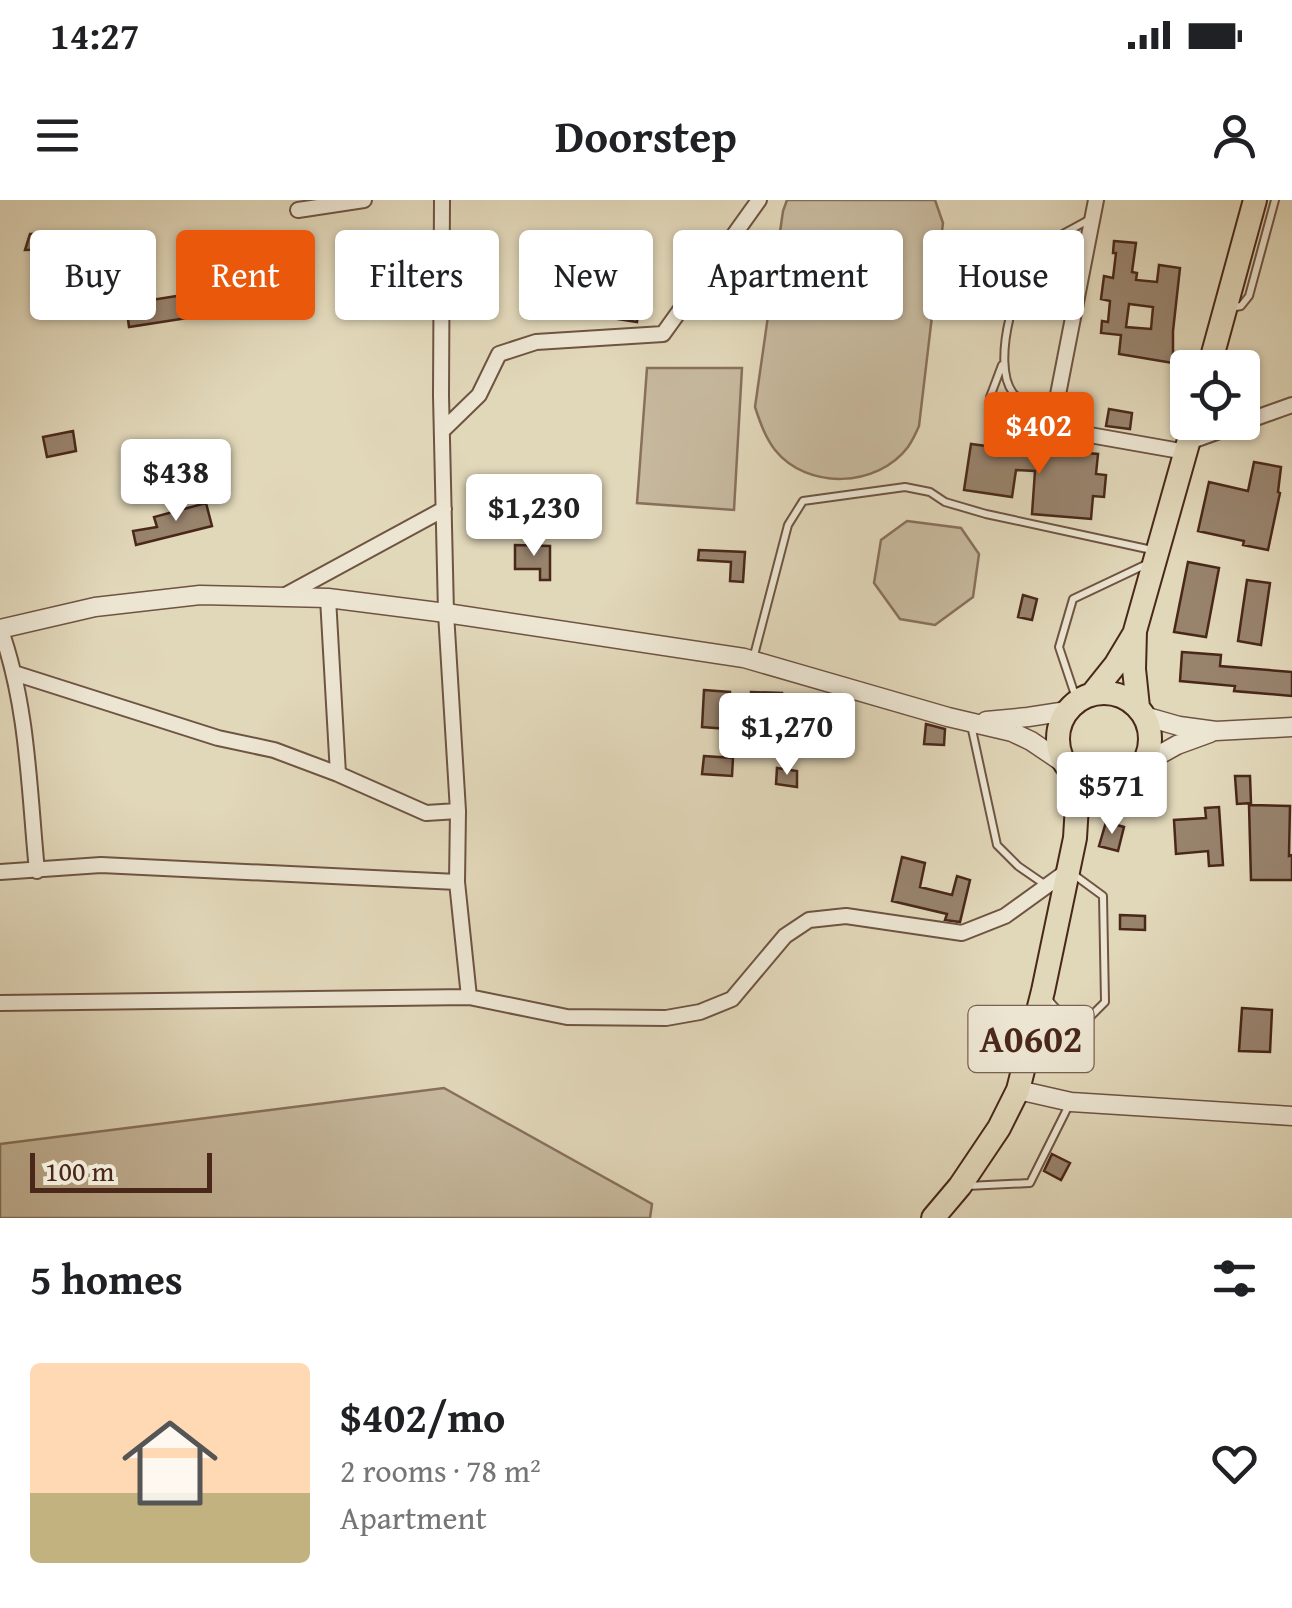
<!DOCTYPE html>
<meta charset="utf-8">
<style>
:root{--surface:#fff;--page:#f2f2f2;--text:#202124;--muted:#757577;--accent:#ea580c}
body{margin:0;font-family:"Gentium Book Plus",serif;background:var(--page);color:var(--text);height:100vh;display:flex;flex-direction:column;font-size:38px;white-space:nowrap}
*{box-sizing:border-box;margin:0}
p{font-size:32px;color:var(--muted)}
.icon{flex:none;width:55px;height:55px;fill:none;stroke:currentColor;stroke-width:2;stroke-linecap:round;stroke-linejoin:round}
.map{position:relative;height:1018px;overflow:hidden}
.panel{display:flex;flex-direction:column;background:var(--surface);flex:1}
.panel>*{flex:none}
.top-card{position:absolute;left:30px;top:30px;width:1232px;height:90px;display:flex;gap:20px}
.controls{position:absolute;left:1170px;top:150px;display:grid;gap:20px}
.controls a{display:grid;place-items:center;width:90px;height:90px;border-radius:10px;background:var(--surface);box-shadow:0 2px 8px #0004;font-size:50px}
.scale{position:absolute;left:30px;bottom:25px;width:182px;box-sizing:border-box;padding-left:10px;border:5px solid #49281a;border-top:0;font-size:28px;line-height:35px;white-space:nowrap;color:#49281a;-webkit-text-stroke:8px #ece5d2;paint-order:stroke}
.price{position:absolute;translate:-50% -85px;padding:0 22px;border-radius:10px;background:#fff;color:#222;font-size:32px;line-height:65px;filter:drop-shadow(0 2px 5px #0008)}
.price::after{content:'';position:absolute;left:50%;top:60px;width:30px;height:22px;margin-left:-15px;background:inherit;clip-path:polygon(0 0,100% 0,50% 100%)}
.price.current{background:var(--accent);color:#fff}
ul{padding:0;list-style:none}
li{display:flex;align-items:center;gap:30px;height:250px;padding:0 30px}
li span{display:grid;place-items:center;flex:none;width:280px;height:200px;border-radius:10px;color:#555}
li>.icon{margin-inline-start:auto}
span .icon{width:120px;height:120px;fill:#fffc;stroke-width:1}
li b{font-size:42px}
h2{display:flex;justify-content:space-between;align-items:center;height:120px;padding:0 30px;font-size:42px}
.tag{padding:0 35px;border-radius:10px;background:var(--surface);box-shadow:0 2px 8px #0004;font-size:35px;line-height:90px}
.tag.current{background:var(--accent);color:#fff}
.status{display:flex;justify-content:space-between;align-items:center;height:70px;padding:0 50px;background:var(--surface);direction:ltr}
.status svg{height:28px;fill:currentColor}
header{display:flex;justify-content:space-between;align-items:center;height:130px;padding:0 30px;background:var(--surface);font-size:45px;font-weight:700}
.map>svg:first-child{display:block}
</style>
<div class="status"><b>14:27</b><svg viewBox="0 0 49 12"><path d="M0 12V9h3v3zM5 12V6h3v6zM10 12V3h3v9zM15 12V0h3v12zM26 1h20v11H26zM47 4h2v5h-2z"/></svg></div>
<header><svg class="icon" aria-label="menu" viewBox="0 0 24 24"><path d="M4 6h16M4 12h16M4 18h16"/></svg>Doorstep<svg class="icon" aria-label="person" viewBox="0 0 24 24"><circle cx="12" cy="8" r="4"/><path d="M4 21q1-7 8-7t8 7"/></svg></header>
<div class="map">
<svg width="1292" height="1018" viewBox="0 0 1292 1018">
<rect width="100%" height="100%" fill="#e1d7b9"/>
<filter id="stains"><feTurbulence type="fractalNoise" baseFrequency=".002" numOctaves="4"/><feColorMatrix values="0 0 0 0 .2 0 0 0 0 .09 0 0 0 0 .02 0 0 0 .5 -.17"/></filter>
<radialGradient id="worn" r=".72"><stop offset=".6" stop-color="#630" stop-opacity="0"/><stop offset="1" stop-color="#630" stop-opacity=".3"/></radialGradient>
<path fill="#c7b99e" stroke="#88705c" stroke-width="2.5" d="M787 0H935L943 23 919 226C916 233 912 241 908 247 877 288 807 290 775 250 765 237 760 222 755 207L783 11Z
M647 168H742L734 310 637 303Z
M907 321 961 328 979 354 973 397 935 425 900 419 874 383 881 340Z
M444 888 652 1004 650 1018H0V944Z"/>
<path fill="#98836d" stroke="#49281a" stroke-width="2.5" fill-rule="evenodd" d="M61 33 62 49 25 50 30 34Z
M1114 41 1136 43 1132 72 1137 73 1136 80 1157 82 1159 65 1180 68 1173 131V163L1119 154 1121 135 1101 133 1102 121 1108 122 1110 101 1101 99 1104 76 1113 78 1116 53H1113ZM1129 104 1153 107 1151 129 1126 127Z
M612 68 644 72 637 122 605 117Z
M221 89 226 112 129 127 126 104Z
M1109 209 1132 213 1130 229 1106 226Z
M73 231 76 251 47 257 43 237Z
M1025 240 1041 241 1040 249 1098 254 1096 274 1106 275 1104 297 1093 296 1091 319 1032 314 1035 271 1016 270 1012 297 964 290 971 244 1024 251Z
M1254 262 1281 267 1278 292 1280 293 1268 350 1243 345 1244 341 1198 331 1209 282 1248 291Z
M206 303 212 326 136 345 133 331 157 327 154 317Z
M515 345 550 346V380H540V369H515Z
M699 350 745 352 743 382 730 381 731 362 698 360Z
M1188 362 1219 368 1206 437 1174 432Z
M1247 380 1270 383 1261 445 1238 441Z
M1023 395 1037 399 1032 420 1018 417Z
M1182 452 1221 455 1220 466 1292 472V496L1234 491 1235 486 1180 481Z
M704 490 730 492 728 529 702 527Z
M751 492 782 493 781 530 750 529Z
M926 524 945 529 944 545 924 544Z
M704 556 733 558 732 576 702 574Z
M777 568 797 571V587L776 584Z
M1235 576H1250L1251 603 1237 604Z
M1249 605 1290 606 1289 656 1292 655V680H1251Z
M1219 607 1223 665 1209 666 1208 651 1176 654 1174 620 1206 618 1205 608Z
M1106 622 1124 627 1118 651 1099 646Z
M902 657 925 663 920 687 952 695 957 676 970 680 960 722 945 720 947 714 892 701Z
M1120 715 1145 716V730L1120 729Z
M1242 808 1272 810 1270 852 1239 851Z
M1052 954 1070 963 1061 980 1044 971Z"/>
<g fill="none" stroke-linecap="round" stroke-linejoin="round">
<defs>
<path id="service" d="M1230 108 1241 106 1249 96 1275 0
M1002 165 990 197 992 219C1010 233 1043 229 1065 231
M1053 215C1041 209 1021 203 1013 193 990 163 1017 71 1043 47 1054 37 1077 27 1090 19
M753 459 788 325 803 301 905 287 930 292 945 302 986 314 1152 350
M1077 501 1059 447 1073 399 1149 363
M971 525 997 645 1018 666 1047 686
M1049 800C1058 813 1069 819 1084 823
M1037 838 1084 823 1105 802 1103 696 1073 674
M967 986 1030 983 1070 903"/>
<path id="minor" d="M442 0 441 196 446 413 458 611 457 682 469 797
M1096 0 1054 215 1067 231 1186 252
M298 10 364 0
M442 231 479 195 499 154 536 142 663 134 759 0
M1189 242 1292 205
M284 396 444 309
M328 398 338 574
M0 428C28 505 29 590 37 671
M14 473 218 538 274 550 338 574 426 613 458 611
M0 672 101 665 457 682
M0 803 469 797 567 817 666 818 700 812 732 799 785 736 809 720 846 716 962 733 1005 716 1066 672"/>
<path id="tertiary" d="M0 429 95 407 200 395 328 398 446 413 744 458 948 517 1012 532 1031 541 1065 564
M1144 516 1179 526 1216 531 1292 527
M986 521 1028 517 1067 511
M1141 565 1177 545 1210 533
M1018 890 1071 902 1292 916"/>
<path id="trunk" d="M1209 168 1255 0
M1058 539a46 46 0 1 1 92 0a46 46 0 1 1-92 0Z
M1092 494 1116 464 1134 434
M1138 507 1134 469 1135 431 1194 222
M933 1018 960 986 999 928 1018 890 1043 791 1075 638 1077 605 1072 572"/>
</defs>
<use href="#service" stroke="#6f5442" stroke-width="10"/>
<use href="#minor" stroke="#6f5442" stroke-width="18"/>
<use href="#tertiary" stroke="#6f5442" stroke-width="21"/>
<use href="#trunk" stroke="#49281a" stroke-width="26"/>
<use href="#service" stroke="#ece5d2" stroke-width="6"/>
<use href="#minor" stroke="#ece5d2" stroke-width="14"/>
<use href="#tertiary" stroke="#ece5d2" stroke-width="18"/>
<use href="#trunk" stroke="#e1d7b9" stroke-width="22"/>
</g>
<g text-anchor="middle" stroke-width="9" stroke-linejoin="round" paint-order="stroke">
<rect fill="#ece5d2" stroke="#7a6151" stroke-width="2.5" x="968.5" y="806" width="125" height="66" rx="8"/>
<g font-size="38" font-weight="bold" fill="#49281a">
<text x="1031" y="852">A0602</text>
</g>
</g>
<rect width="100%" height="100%" filter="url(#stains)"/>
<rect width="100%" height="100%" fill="url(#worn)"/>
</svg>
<div class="controls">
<a><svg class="icon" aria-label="locate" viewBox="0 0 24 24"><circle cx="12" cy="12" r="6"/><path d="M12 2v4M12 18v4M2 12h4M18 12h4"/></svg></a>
</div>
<div class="scale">100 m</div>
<b class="price current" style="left:1039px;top:277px">$402</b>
<b class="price" style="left:176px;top:324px">$438</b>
<b class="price" style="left:534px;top:359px">$1,230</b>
<b class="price" style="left:787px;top:578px">$1,270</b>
<b class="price" style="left:1112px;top:637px">$571</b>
<div class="top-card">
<a class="tag">Buy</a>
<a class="tag current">Rent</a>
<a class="tag">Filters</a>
<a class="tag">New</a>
<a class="tag">Apartment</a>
<a class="tag">House</a>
</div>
</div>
<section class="panel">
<h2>5 homes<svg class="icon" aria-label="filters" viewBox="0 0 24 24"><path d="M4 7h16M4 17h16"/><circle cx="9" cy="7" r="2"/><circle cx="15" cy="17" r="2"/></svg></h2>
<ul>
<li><span style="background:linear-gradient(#ffd9b3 65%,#c2b280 0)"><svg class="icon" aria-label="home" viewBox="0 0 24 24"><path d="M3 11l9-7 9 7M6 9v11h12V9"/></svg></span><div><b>$402/mo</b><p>2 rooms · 78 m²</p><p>Apartment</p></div><svg class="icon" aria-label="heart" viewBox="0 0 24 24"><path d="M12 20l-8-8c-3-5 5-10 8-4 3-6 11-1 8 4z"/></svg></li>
</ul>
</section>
